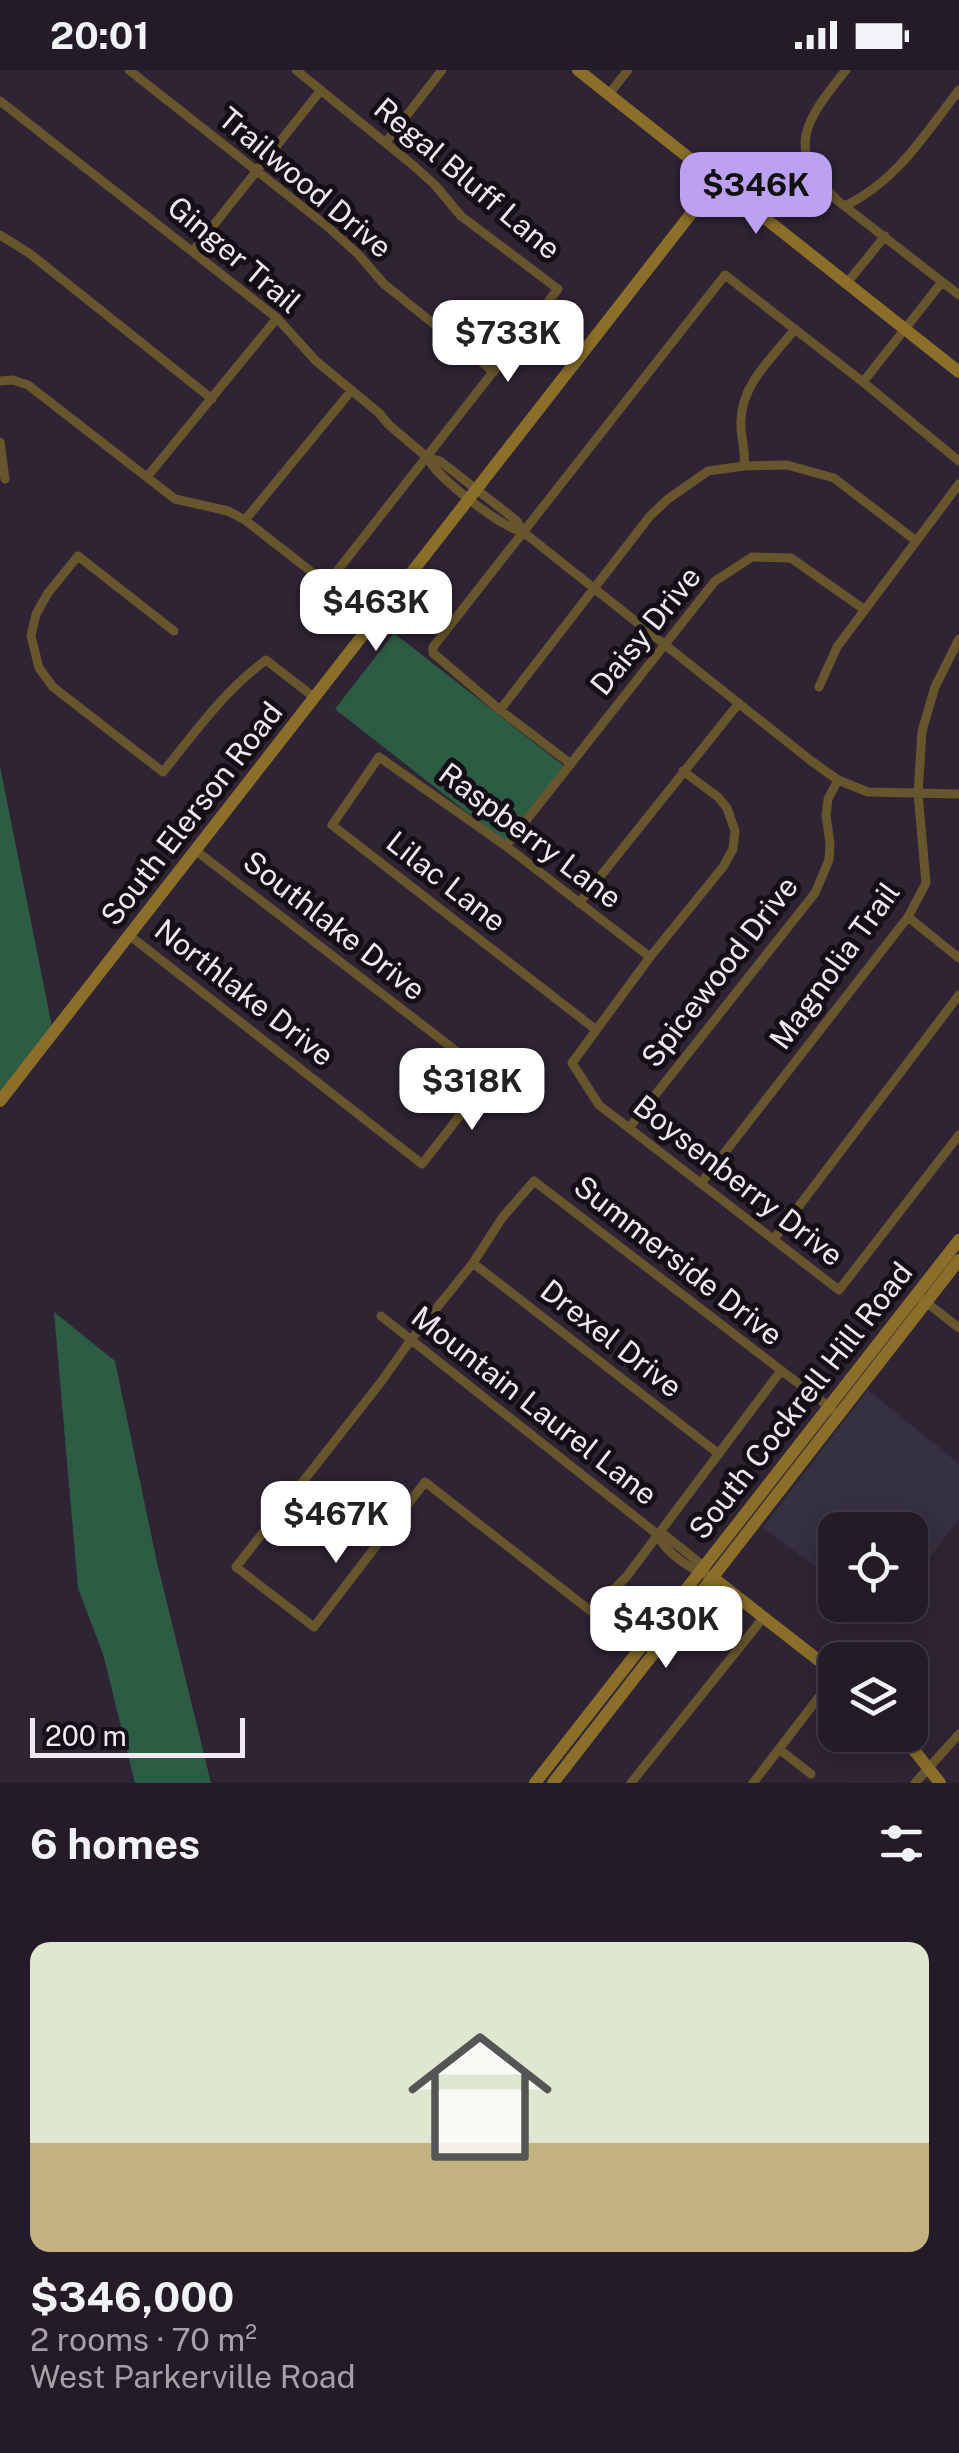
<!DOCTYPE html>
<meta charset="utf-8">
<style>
:root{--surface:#231b27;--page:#2f2833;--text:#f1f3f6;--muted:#a3a1a7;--line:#403944;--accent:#bca0f2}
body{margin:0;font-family:"Public Sans",sans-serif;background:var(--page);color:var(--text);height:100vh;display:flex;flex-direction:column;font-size:38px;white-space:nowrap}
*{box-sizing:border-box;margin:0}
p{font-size:32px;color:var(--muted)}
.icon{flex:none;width:55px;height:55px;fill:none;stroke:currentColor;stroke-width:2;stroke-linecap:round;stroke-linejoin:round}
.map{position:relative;height:1713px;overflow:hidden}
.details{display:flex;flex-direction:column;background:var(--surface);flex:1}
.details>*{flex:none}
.tools{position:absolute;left:818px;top:1442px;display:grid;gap:20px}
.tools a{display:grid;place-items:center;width:110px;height:110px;border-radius:20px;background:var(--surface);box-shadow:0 5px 25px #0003,0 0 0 2px var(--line);font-size:50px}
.scale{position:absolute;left:30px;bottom:25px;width:215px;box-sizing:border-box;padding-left:10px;border:5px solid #f0e9f4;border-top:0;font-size:28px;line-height:35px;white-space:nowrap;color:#f0e9f4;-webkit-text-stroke:8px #140f16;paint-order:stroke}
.price{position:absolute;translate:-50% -85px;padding:0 22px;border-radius:20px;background:#fff;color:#222;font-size:32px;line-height:65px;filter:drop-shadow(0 2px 5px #0008)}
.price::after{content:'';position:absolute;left:50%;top:60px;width:30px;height:22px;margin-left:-15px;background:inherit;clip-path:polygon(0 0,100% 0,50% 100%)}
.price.on{background:var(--accent);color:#111}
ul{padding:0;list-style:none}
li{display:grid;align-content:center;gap:20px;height:530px;padding:0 30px}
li+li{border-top:2px solid var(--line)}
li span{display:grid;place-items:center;height:310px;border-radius:20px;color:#555}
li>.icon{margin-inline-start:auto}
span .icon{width:180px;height:180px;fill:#fffc;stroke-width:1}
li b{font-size:42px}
h2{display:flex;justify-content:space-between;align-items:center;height:120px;padding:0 30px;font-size:42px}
.status{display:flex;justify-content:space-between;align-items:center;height:70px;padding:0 50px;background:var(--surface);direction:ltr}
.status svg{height:28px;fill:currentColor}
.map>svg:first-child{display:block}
</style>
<div class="status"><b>20:01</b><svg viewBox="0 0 49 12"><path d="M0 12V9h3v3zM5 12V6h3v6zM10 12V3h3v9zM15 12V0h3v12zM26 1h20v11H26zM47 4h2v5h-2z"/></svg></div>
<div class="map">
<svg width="959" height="1713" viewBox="0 0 959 1713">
<rect width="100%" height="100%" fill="#2f2434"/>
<path fill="#353142" d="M868 1320 959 1394V1449L910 1513V1460H835V1512L763 1457Z"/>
<path fill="#2d5c44" d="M394 563 564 696 505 772 335 639Z
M0 696 53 962 0 1023Z
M54 1242 115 1291 156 1488 211 1713H135L103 1584 78 1518Z"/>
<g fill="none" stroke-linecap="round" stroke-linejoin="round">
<path stroke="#67562d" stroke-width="9" d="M129 0 328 157 358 184 384 214 494 302
M846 0C805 51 783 79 838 131L959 225
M609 24 628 0
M0 31 277 248 316 291 379 343 389 355 428 388 440 391 517 451 522 461 810 690 838 710 868 722 959 724
M386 72 442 0
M845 136C897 111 925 64 959 20
M0 165 29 183 212 329
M193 181 321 20
M847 213 885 166
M0 311 13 310 28 315 175 429 228 441 245 450 327 514 558 219 461 146 435 115 414 96 296 0
M863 312 942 212
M0 372 5 409
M428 388C435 406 503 459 522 461
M744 396C746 380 741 370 741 355 739 316 773 287 795 259
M147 407 277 248
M245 450 351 321
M174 561 78 486 48 523 36 544 31 566 39 598 53 617 163 702C195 662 224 621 266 590L315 628
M819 617 837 577 959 414
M500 640 650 446 668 429 708 401 744 396 787 395 834 408 915 470
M571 694 500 640 433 583V577L725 205 863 312 959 391
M683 701 718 727 727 738 735 761 733 779 723 797 650 887 572 993 599 1035 839 1220 959 1065
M506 776 715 511 752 487 791 488 865 540
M579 833 739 633
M908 847 959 888
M129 865 422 1094 490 1007 195 780
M595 959 332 755 379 687 506 776 650 887
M629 1058 815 823 829 790 830 774 826 745 828 729 838 710
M701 1113 908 847 926 813 918 723 922 661 935 617 959 569
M774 1169 959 925
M473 1193 719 1384
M922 1229 959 1258
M381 1246 657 1464 666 1466 706 1498
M780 1302 627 1506 592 1542 425 1412 314 1557 236 1497 381 1312 410 1271 473 1193 502 1148 534 1111 833 1340
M657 1464C665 1483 693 1501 712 1507
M779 1679 811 1704
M631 1713 763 1548
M753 1713 835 1606
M915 1713 959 1664"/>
<path stroke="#8a6e29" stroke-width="12" d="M578 0 959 302
M0 1031 718 109
M712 1507 835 1603
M902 1665 940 1713
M535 1713 959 1170
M553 1713 959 1190"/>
</g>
<g text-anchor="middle" stroke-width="10" stroke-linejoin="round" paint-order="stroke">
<g font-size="30" fill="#f0e9f4" stroke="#140f16">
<text transform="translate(467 109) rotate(40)" y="10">Regal Bluff Lane</text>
<text transform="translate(305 113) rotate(40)" y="10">Trailwood Drive</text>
<text transform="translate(234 185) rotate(40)" y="10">Ginger Trail</text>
<text transform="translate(646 561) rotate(-51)" y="10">Daisy Drive</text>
<text transform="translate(192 744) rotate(-52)" y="10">South Elerson Road</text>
<text transform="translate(530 766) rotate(37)" y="10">Raspberry Lane</text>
<text transform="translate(446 812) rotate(38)" y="10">Lilac Lane</text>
<text transform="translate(334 856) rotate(38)" y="10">Southlake Drive</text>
<text transform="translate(835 896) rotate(-54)" y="10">Magnolia Trail</text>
<text transform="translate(720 902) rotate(-52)" y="10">Spicewood Drive</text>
<text transform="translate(244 923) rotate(38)" y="10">Northlake Drive</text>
<text transform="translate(738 1111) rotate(38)" y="10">Boysenberry Drive</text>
<text transform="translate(678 1191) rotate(38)" y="10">Summerside Drive</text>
<text transform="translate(611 1269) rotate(38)" y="10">Drexel Drive</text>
<text transform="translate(801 1331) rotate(-52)" y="10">South Cockrell Hill Road</text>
<text transform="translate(534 1336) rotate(38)" y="10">Mountain Laurel Lane</text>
</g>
</g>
</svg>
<div class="tools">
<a><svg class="icon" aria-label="locate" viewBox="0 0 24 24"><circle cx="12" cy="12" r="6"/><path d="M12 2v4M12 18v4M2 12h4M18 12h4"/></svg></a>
<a><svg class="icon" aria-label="layers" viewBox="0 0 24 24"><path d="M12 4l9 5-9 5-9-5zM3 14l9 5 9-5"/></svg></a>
</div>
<div class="scale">200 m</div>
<b class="price on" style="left:756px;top:167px">$346K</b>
<b class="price" style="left:508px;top:315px">$733K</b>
<b class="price" style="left:376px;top:584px">$463K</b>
<b class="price" style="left:472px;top:1063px">$318K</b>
<b class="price" style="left:336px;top:1496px">$467K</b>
<b class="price" style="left:666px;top:1601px">$430K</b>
</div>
<section class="details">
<h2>6 homes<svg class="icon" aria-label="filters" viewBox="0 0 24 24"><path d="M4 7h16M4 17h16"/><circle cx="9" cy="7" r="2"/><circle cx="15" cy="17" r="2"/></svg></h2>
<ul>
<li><span style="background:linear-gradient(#dfe7d0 65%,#c2b280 0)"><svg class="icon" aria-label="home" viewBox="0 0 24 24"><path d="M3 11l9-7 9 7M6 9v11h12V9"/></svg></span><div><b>$346,000</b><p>2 rooms · 70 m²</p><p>West Parkerville Road</p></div></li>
</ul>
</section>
